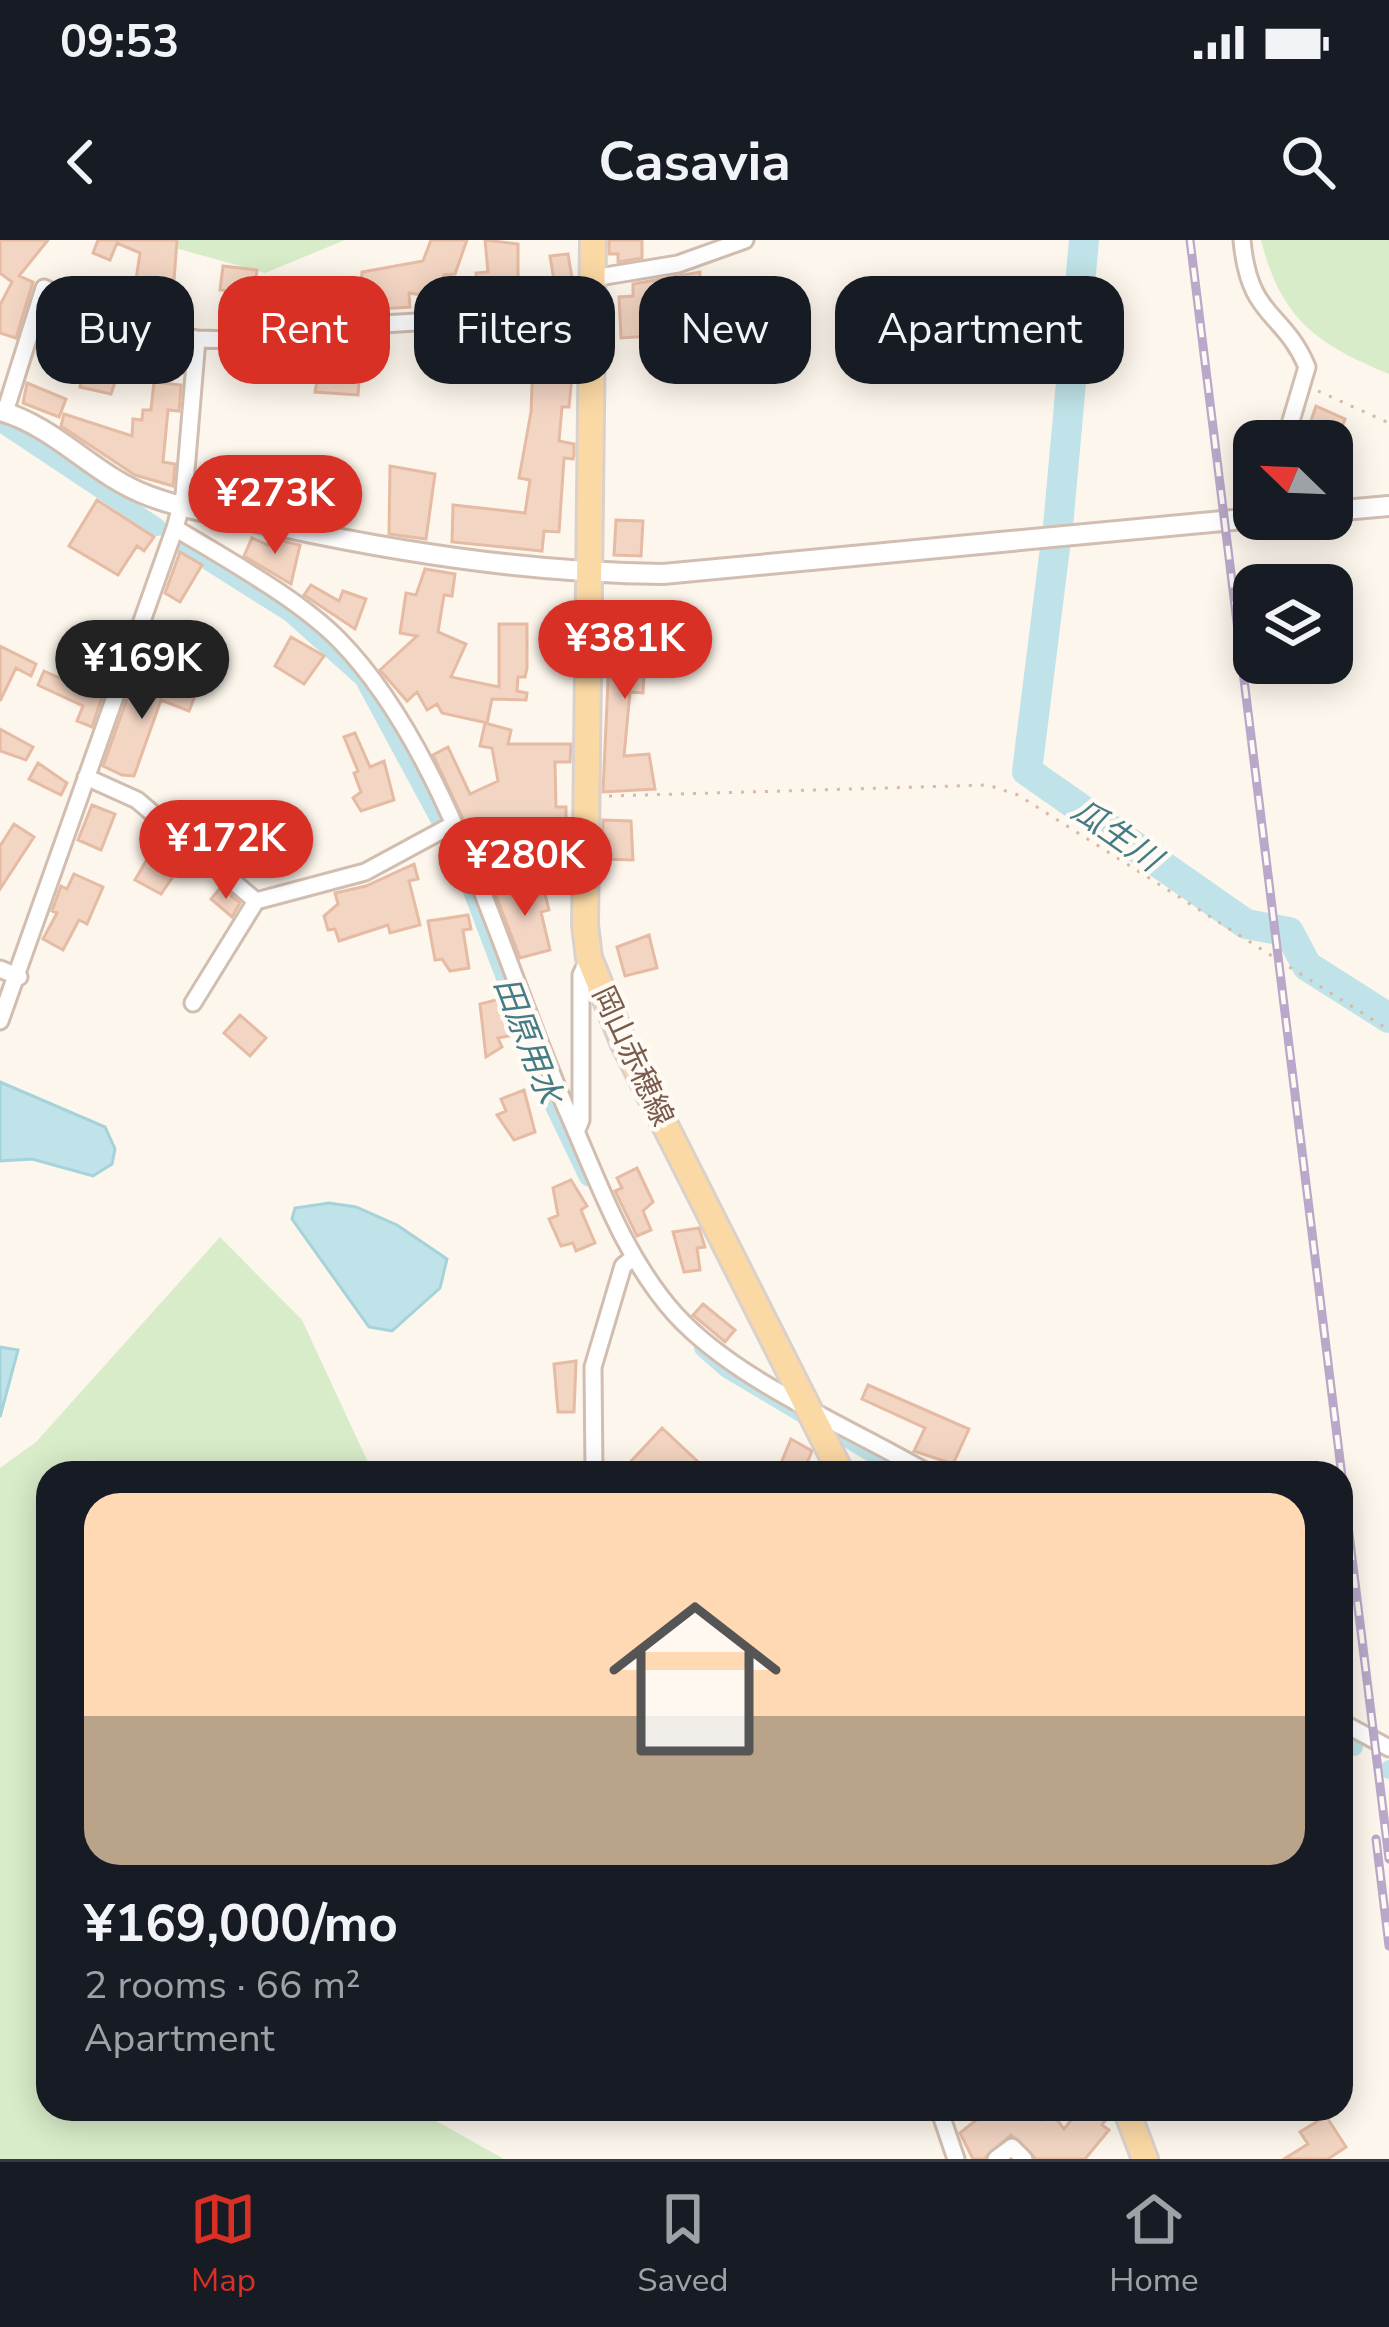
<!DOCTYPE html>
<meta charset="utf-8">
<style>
:root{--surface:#171b24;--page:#242831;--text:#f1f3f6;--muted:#9ea1a6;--line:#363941;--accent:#d93025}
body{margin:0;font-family:"Nunito Sans","Noto Sans JP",sans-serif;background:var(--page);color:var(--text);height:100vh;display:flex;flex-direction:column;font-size:45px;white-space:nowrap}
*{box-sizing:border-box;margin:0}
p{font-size:39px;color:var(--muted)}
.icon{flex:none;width:66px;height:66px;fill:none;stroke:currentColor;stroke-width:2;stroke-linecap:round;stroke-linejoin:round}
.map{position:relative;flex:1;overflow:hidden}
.sheet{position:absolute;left:36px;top:1221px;width:1317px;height:660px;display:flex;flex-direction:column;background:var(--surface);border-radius:36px;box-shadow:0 6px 30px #0003}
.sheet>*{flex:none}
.top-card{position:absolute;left:36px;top:36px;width:1317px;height:108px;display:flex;gap:24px}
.needle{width:78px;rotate:293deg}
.controls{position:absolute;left:1233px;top:180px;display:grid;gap:24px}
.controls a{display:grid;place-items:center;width:120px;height:120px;border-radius:24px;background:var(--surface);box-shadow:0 6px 30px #0003;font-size:60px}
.price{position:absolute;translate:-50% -102px;padding:0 27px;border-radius:42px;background:var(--accent);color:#fff;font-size:39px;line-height:78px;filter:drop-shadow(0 3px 6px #0008)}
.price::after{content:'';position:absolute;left:50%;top:72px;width:36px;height:27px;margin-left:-18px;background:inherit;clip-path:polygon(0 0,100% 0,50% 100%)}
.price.on{background:#222;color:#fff}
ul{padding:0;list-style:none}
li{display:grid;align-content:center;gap:24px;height:636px;padding:0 48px}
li+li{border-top:3px solid var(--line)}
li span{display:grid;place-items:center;height:372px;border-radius:36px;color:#555}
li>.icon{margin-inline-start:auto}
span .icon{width:216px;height:216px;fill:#fffc;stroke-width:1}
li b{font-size:51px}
.tag{padding:0 42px;border-radius:36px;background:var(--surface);box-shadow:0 6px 30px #0003;font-size:42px;line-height:108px}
.tag.on{background:var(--accent);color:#fff}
.status{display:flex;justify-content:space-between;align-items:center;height:84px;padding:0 60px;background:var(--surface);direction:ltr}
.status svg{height:33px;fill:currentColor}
header{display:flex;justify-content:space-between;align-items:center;height:156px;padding:0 48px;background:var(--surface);font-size:54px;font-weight:700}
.tab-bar{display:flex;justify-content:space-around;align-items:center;height:168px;border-top:3px solid var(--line);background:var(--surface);font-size:33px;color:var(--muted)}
.tab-bar a{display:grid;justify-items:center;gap:6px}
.tab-bar .on{color:var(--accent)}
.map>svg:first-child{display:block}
</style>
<div class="status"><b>09:53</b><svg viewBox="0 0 49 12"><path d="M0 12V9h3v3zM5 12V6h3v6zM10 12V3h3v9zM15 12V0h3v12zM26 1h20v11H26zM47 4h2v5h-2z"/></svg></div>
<header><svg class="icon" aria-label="back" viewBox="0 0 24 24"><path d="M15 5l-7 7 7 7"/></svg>Casavia<svg class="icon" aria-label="search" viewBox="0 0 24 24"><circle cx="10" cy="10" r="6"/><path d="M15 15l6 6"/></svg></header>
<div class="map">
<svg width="1389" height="1919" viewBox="0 0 1389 1919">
<rect width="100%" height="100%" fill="#fdf6ec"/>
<path fill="#d8ecc9" d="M147 0H345L265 33Z
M1261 0H1389V134C1316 104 1281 79 1261 0Z
M220 997 302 1080 373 1233H48V1869H415L504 1919H0V1228L36 1202Z"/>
<path fill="#bfe3e8" stroke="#a5d3da" stroke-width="3" d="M0 842 105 887 115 909 112 924 93 936 32 919 0 921Z
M329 963 356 967 397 985 447 1019 440 1048 392 1091 369 1087 292 979 295 968Z
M0 1107 18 1110 0 1177Z"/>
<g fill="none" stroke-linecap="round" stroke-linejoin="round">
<path stroke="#bfe3e8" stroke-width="18" d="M4 185 157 287
M182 305 290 373 363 438 458 614 552 862 588 937
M703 1108 727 1129 806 1176
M845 1197 904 1233
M1341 1499 1354 1507
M1389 1529V1530"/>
<path stroke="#bfe3e8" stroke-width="30" d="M1058 286 1084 0
M1055 308 1027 531 1246 684 1289 692 1307 726 1389 778"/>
</g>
<path fill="#f3d5c3" stroke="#e6bba3" stroke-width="3" d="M0 0H48L19 36 33 42 16 98 0 93V65L12 42 0 33Z
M98 0H177L171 81 131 73 140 13 117 3 110 20 93 13Z
M431 0H467L455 34 444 35 440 58 409 53 410 67 381 69 380 59 360 61 362 32 423 21Z
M485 0 518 4V53L479 60 476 33 488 32Z
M609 0H642V18L618 22V14H609Z
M568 14 573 44 555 47 550 16Z
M223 26 257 30 254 54 220 50Z
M700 32V55L660 56 663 95 621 98 619 57 633 56V44Z
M51 66 74 76 56 125 42 121 46 108 38 106Z
M563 70 566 89 575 90V104L569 167H562L559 201 574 204V215L573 219 564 218 559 292 544 291 542 311 452 302 453 265 525 273 530 240 519 238 531 172 534 98 520 100 518 78Z
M106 91 139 99 136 112 126 110 111 154 80 147 88 106 103 103Z
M322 114 339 115V121H346L345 141H359L358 155 315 152Z
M452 114H475V136H452Z
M154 142 181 145 179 171 168 170 163 222 175 224 173 246 135 235 61 186 64 174 132 196 133 179 142 180 143 170H151Z
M27 143 66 159 59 177 23 163Z
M1316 166 1345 179 1337 201H1304Z
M390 226 435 234 426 299 389 294Z
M97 260 154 297 144 311 137 306 118 335 69 306Z
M616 280 643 281 641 316 614 315Z
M252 298 268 305 270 298 300 305 291 344 244 316Z
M180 312 202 325 180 362 165 353Z
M425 329 455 334 452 356 444 355 438 392 466 404 451 437 499 447V384H527V428L525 437H518L517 451 527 453 526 460 492 459 487 483 442 473 437 464 427 470 417 452 407 461 380 430 417 396 400 393 406 353 416 355Z
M311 345 339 361 343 351 366 359 355 389 304 355Z
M622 367 647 371 643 453 630 452 624 516 649 514 655 549 603 552 611 374 621 376Z
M291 397 324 416 304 444 275 426Z
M0 406 36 424 31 436 16 428 0 461Z
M44 431 102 457 92 487 77 481 83 466 38 445Z
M146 433 196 453 189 471 161 460 134 536 122 535 103 526 131 448 139 450Z
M485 483 511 490 508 504H571L570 522H555L556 567H566V580L557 582V591L524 601 525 593 487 600 491 612 480 615 433 515 448 507 470 554 498 541 492 508 480 506Z
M0 489 33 507 26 520 0 511Z
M355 493 370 527 384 521 394 560 361 571 353 558 361 552 354 533 358 531 344 497Z
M38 523 67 543 61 555 29 539Z
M92 565 115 574 101 610 78 600Z
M603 580 631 581 633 620 602 619Z
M14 584 34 597 0 649V606Z
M169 604 195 625 191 631 181 625 161 654 135 640 153 609 163 614Z
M414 624 418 639 409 641 420 685 390 693 388 685 339 701 335 689 328 690 324 676 338 664 335 653 366 646Z
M74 634 103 647 87 684 79 680 63 710 43 699 57 673 52 671 61 646 67 649Z
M221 647 240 663 232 677 211 659Z
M493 648 544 650 549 670 541 672 550 710 520 718Z
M468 675 471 689 463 690 469 728 450 731 442 719 435 720 428 681Z
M649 695 657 728 625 736 617 707Z
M503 758 509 796 498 798 502 807 486 817 480 764Z
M240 775 266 798 250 816 224 793Z
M524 850 535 892 514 900 497 875 506 871 501 859Z
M637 928 653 962 643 971 651 990 637 996 615 951 622 948 617 938Z
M571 940 587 966 581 970 595 1003 576 1011 573 1003 561 1006 549 979 558 975 553 948Z
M699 988 705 1007 697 1008 700 1030 684 1032 673 992Z
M703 1064 735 1090 725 1102 693 1075Z
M576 1121 574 1172H558L554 1124Z
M868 1145 969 1189 953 1224 914 1211 925 1188 862 1159Z
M662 1188 710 1233H620Z
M791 1199 812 1211 803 1233H777Z
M990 1869H1032L1042 1880 1052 1873 1064 1889 1080 1869H1096L1107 1878 1102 1885 1109 1890 1085 1919H1036L1011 1895 984 1919H973L960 1893Z
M1326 1876 1346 1907 1328 1919H1284L1308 1904 1300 1892Z"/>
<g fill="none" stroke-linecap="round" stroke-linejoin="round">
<defs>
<path id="minor" d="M1242 0C1249 79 1283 70 1307 127L1285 201
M593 38 678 24 745 0
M5 172 44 48 115 82 197 99
M175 288C226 319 299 359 340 401 452 516 506 735 572 882 601 949 626 1019 675 1074 737 1142 848 1186 928 1233
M86 537 137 560 256 661 365 632 452 585
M471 635 585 640
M0 729 19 737
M193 763 256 661
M0 781 175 288 184 255 197 99 272 101 331 87 417 82 593 53
M576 892 581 880V735L589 718
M594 1233 593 1127 623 1026 634 1017
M1341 1482 1389 1508
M939 1869 956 1919
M996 1919 1012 1907 1024 1919"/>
<path id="tertiary" d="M0 171C57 187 94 236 149 256 192 272 239 278 283 287 408 314 535 333 663 334L1254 278
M1332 271 1389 266"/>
<path id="primary" d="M593 0 585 685 589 718 624 804 841 1233
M1126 1869 1145 1919"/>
</defs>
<use href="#minor" stroke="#d1beb0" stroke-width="21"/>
<use href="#tertiary" stroke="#d1beb0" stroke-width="24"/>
<use href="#primary" stroke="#dad1cd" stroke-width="30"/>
<path stroke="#d9b8a5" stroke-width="3" stroke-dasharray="3 9" stroke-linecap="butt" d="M1318 151 1389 183
M609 556 988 545 1018 555 1389 790"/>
<use href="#minor" stroke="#fff" stroke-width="15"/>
<use href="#tertiary" stroke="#fff" stroke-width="18"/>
<use href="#primary" stroke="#fbd9a5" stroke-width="24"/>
<defs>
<path id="rail" d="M1190 0 1389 1619
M1376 1599 1389 1706"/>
</defs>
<use href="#rail" stroke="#b9a8c9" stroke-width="9"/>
<use href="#rail" stroke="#fffaf3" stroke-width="4.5" stroke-dasharray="14" stroke-linecap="butt"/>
</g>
<g text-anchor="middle" stroke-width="9" stroke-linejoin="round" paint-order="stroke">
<g font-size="30" fill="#7a5c4d" stroke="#fffaf3">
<text transform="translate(633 816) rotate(65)" y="10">岡山赤穂線</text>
</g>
<g font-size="33" font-style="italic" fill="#437c86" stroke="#fffaf3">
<text transform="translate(1117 594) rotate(35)" y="12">瓜生川</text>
<text transform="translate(529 800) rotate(69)" y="12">田原用水</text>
</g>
</g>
</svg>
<div class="controls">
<a><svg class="needle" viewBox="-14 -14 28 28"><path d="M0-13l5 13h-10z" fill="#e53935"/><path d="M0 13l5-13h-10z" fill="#9ea1a6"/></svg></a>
<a><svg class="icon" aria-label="layers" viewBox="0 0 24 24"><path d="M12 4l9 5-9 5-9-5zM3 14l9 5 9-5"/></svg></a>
</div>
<b class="price" style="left:275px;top:317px">¥273K</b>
<b class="price" style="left:625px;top:462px">¥381K</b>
<b class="price on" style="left:142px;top:482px">¥169K</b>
<b class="price" style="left:226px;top:662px">¥172K</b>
<b class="price" style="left:525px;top:679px">¥280K</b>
<div class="top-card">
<a class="tag">Buy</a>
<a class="tag on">Rent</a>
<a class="tag">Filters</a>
<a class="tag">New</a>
<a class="tag">Apartment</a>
</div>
<section class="sheet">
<ul>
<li><span style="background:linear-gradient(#ffd9b3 60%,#b9a48a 0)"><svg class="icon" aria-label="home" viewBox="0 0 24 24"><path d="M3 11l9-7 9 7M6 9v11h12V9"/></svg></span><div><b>¥169,000/mo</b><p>2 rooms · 66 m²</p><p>Apartment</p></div></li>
</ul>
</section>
</div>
<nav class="tab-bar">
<a class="on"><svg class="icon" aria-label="map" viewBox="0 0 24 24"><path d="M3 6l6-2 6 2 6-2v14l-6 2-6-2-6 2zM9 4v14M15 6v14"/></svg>Map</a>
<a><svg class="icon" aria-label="saved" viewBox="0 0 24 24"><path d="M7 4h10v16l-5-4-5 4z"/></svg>Saved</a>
<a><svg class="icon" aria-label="home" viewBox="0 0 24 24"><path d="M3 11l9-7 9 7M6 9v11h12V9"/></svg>Home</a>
</nav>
